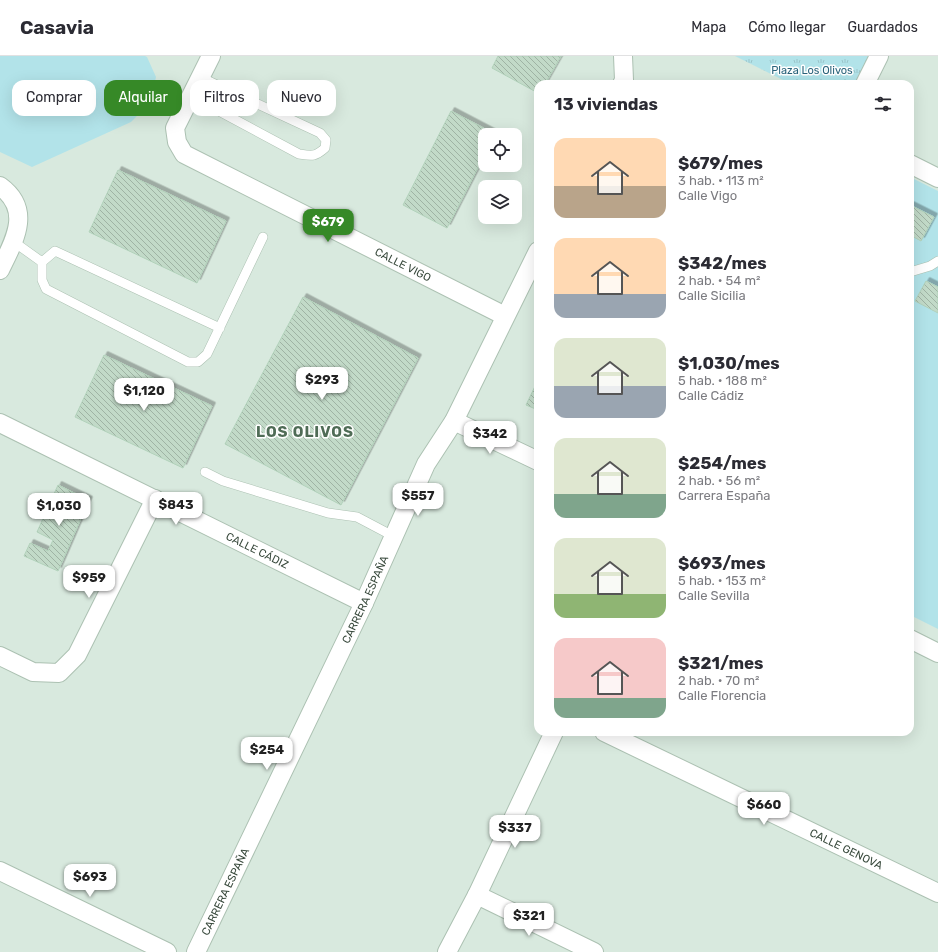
<!DOCTYPE html>
<html lang="es">
<meta charset="utf-8">
<style>
:root{--surface:#fff;--page:#f2f2f3;--text:#2b2b33;--muted:#7c7c81;--line:#e1e1e2;--accent:#368927}
body{margin:0;font-family:Rubik,sans-serif;background:var(--page);color:var(--text);height:100vh;display:flex;flex-direction:column;font-size:15px;white-space:nowrap}
*{box-sizing:border-box;margin:0}
p{font-size:13px;color:var(--muted)}
.icon{flex:none;width:22px;height:22px;fill:none;stroke:currentColor;stroke-width:2;stroke-linecap:round;stroke-linejoin:round}
.map{position:relative;flex:1;overflow:hidden}
.sheet{position:absolute;left:534px;top:24px;width:380px;height:656px;display:flex;flex-direction:column;background:var(--surface);border-radius:12px;box-shadow:0 4px 16px #0002}
.sheet>*{flex:none}
.guide{position:absolute;left:12px;top:24px;width:380px;height:36px;display:flex;gap:8px}
.controls{position:absolute;left:478px;top:72px;display:grid;gap:8px}
.controls a{display:grid;place-items:center;width:44px;height:44px;border-radius:8px;background:var(--surface);box-shadow:0 4px 16px #0002;font-size:20px}
.price{position:absolute;translate:-50% -34px;padding:0 9px;border-radius:8px;background:#fff;color:#222;font-size:13px;line-height:26px;filter:drop-shadow(0 1px 2px #0008)}
.price::after{content:'';position:absolute;left:50%;top:24px;width:12px;height:9px;margin-left:-6px;background:inherit;clip-path:polygon(0 0,100% 0,50% 100%)}
.price.current{background:var(--accent);color:#fff}
ul{padding:0;list-style:none}
li{display:flex;align-items:center;gap:12px;height:100px;padding:0 20px}
li span{display:grid;place-items:center;flex:none;width:112px;height:80px;border-radius:12px;color:#555}
li>.icon{margin-inline-start:auto}
span .icon{width:48px;height:48px;fill:#fffc;stroke-width:1}
li b{font-size:17px}
h2{display:flex;justify-content:space-between;align-items:center;height:48px;padding:0 20px;font-size:17px}
.pill{padding:0 14px;border-radius:12px;background:var(--surface);box-shadow:0 4px 16px #0002;font-size:14px;line-height:36px}
.pill.current{background:var(--accent);color:#fff}
header{display:flex;align-items:center;gap:24px;box-sizing:border-box;height:56px;padding:0 20px;background:var(--surface);border-bottom:1px solid var(--line)}
header strong{font-size:19px}
nav{display:flex;gap:22px;margin-inline-start:auto;font-size:14px}
.map>svg:first-child{display:block}
</style>
<header>
<strong>Casavia</strong>
<nav><a>Mapa</a><a>Cómo llegar</a><a>Guardados</a></nav>
</header>
<div class="map">
<svg width="938" height="896" viewBox="0 0 938 896">
<defs>
<pattern id="grass-tufts" width="24" height="20" patternUnits="userSpaceOnUse"><rect width="24" height="20" fill="#b2e3e9"/><path d="M3 7l-1-3M5 7V3M7 7l1-3M15 17l-1-3M17 17v-4M19 17l1-3" fill="none" stroke="#9ac4c9"/></pattern>
<pattern id="building-back-hatch" width="6" height="6" patternUnits="userSpaceOnUse"><rect width="6" height="6" fill="#c2dac8"/><path d="M-1 5l2 2M0 0l6 6M5-1l2 2" fill="none" stroke="#9fb3a4"/></pattern>
<filter id="shadow"><feDropShadow dx="3.5" dy="-3.5" stdDeviation="0" flood-color="#0004"/></filter>
</defs>
<rect width="100%" height="100%" fill="#eaf5ee"/>
<path fill="#d8e9de" fill-rule="evenodd" d="M0 0H938V896H0ZM538 28H910V676H538ZM485 79H515V109H485ZM485 131H515V161H485Z"/>
<path fill="url(#grass-tufts)" d="M735 0H868L856 28H791Z"/>
<path fill="#b2e3e9" d="M0 0H145L147 1 156 21 150 47 131 66 32 111 0 96Z
M910 121 938 135V573L910 559Z"/>
<path fill="url(#building-back-hatch)" stroke="#b2d2bb" filter="url(#shadow)" d="M498 0H561L545 28H538V37L492 12Z
M451 55 495 78 485 79V98L447 172 403 149Z
M118 114 226 165 197 227 89 176Z
M910 149 934 161 921 185 910 179Z
M926 225 938 231V257L915 245Z
M303 241 418 302 341 449 225 388Z
M104 299 212 350 183 412 75 361Z
M538 324V354L526 349Z
M58 429 89 444 58 515 24 500 30 487 48 495 53 484 37 476Z"/>
<g fill="none" stroke-linecap="round" stroke-linejoin="round">
<defs>
<path id="service" d="M191 40 299 98C312 100 315 101 325 92L326 84 320 77 200 21
M14 186 42 206V224L46 233 188 306H198L207 298 263 181
M42 206 55 195 220 272
M910 216 930 210 938 205
M205 416 223 425 328 457 357 461 393 480"/>
<g id="minor">
<path id="s1" d="M211 0 175 72 177 86 184 98 505 260"/>
<path d="M622 28 624 24 623 0"/>
<path d="M865 28 879 0"/>
<path d="M910 108 938 122"/>
<path d="M0 130C33 154 14 185 0 214"/>
<path d="M454 365 538 405"/>
<path id="s2" d="M0 367 364 547"/>
<path d="M910 583 938 597"/>
<path d="M0 600 33 616 59 617 77 599 155 443"/>
<path id="s3" d="M604 676 938 837"/>
<path d="M0 815 167 896"/>
<path d="M477 839 594 896"/>
<path id="s4" d="M196 896 364 547 426 408 454 365 538 195"/>
<path d="M447 896 477 839 554 676"/>
</g>
</defs>
<use href="#service" stroke="#acc1b2" stroke-width="10"/>
<use href="#minor" stroke="#acc1b2" stroke-width="20"/>
<use href="#service" stroke="#fff" stroke-width="9"/>
<use href="#minor" stroke="#fff" stroke-width="18"/>
</g>
<g text-anchor="middle" stroke-width="3" stroke-linejoin="round" paint-order="stroke">
<g font-size="11" fill="#29647c" stroke="#fff">
<text x="812" y="18">Plaza Los Olivos</text>
</g>
<g font-size="11" fill="#38493c" stroke="#fff">
<text dy="4" stroke="none"><textPath href="#s1" startOffset="354">CALLE VIGO</textPath></text>
<text dy="4" stroke="none"><textPath href="#s2" startOffset="287">CALLE CÁDIZ</textPath></text>
<text dy="4" stroke="none"><textPath href="#s4" startOffset="391">CARRERA ESPAÑA</textPath></text>
<text dy="4" stroke="none"><textPath href="#s3" startOffset="269">CALLE GENOVA</textPath></text>
<text dy="4" stroke="none"><textPath href="#s4" startOffset="67">CARRERA ESPAÑA</textPath></text>
</g>
<g font-size="15" font-weight="bold" letter-spacing="1" fill="#4f6c56" stroke="#fff">
<text x="305" y="381">LOS OLIVOS</text>
</g>
</g>
</svg>
<div class="controls">
<a><svg class="icon" aria-label="locate" viewBox="0 0 24 24"><circle cx="12" cy="12" r="6"/><path d="M12 2v4M12 18v4M2 12h4M18 12h4"/></svg></a>
<a><svg class="icon" aria-label="layers" viewBox="0 0 24 24"><path d="M12 4l9 5-9 5-9-5zM3 14l9 5 9-5"/></svg></a>
</div>
<b class="price current" style="left:328px;top:187px">$679</b>
<b class="price" style="left:322px;top:345px">$293</b>
<b class="price" style="left:144px;top:356px">$1,120</b>
<b class="price" style="left:490px;top:399px">$342</b>
<b class="price" style="left:418px;top:461px">$557</b>
<b class="price" style="left:176px;top:470px">$843</b>
<b class="price" style="left:59px;top:471px">$1,030</b>
<b class="price" style="left:89px;top:543px">$959</b>
<b class="price" style="left:267px;top:715px">$254</b>
<b class="price" style="left:764px;top:770px">$660</b>
<b class="price" style="left:515px;top:793px">$337</b>
<b class="price" style="left:90px;top:842px">$693</b>
<b class="price" style="left:529px;top:881px">$321</b>
<div class="guide">
<a class="pill">Comprar</a>
<a class="pill current">Alquilar</a>
<a class="pill">Filtros</a>
<a class="pill">Nuevo</a>
</div>
<section class="sheet">
<h2>13 viviendas<svg class="icon" aria-label="filters" viewBox="0 0 24 24"><path d="M4 7h16M4 17h16"/><circle cx="9" cy="7" r="2"/><circle cx="15" cy="17" r="2"/></svg></h2>
<ul>
<li><span style="background:linear-gradient(#ffd9b3 60%,#b9a48a 0)"><svg class="icon" aria-label="home" viewBox="0 0 24 24"><path d="M3 11l9-7 9 7M6 9v11h12V9"/></svg></span><div><b>$679/mes</b><p>3 hab. · 113 m²</p><p>Calle Vigo</p></div></li>
<li><span style="background:linear-gradient(#ffd9b3 70%,#9aa5b1 0)"><svg class="icon" aria-label="home" viewBox="0 0 24 24"><path d="M3 11l9-7 9 7M6 9v11h12V9"/></svg></span><div><b>$342/mes</b><p>2 hab. · 54 m²</p><p>Calle Sicilia</p></div></li>
<li><span style="background:linear-gradient(#dfe7d0 60%,#9aa5b1 0)"><svg class="icon" aria-label="home" viewBox="0 0 24 24"><path d="M3 11l9-7 9 7M6 9v11h12V9"/></svg></span><div><b>$1,030/mes</b><p>5 hab. · 188 m²</p><p>Calle Cádiz</p></div></li>
<li><span style="background:linear-gradient(#dfe7d0 70%,#7fa58c 0)"><svg class="icon" aria-label="home" viewBox="0 0 24 24"><path d="M3 11l9-7 9 7M6 9v11h12V9"/></svg></span><div><b>$254/mes</b><p>2 hab. · 56 m²</p><p>Carrera España</p></div></li>
<li><span style="background:linear-gradient(#dfe7d0 70%,#8fb573 0)"><svg class="icon" aria-label="home" viewBox="0 0 24 24"><path d="M3 11l9-7 9 7M6 9v11h12V9"/></svg></span><div><b>$693/mes</b><p>5 hab. · 153 m²</p><p>Calle Sevilla</p></div></li>
<li><span style="background:linear-gradient(#f6c9c9 75%,#7fa58c 0)"><svg class="icon" aria-label="home" viewBox="0 0 24 24"><path d="M3 11l9-7 9 7M6 9v11h12V9"/></svg></span><div><b>$321/mes</b><p>2 hab. · 70 m²</p><p>Calle Florencia</p></div></li>
</ul>
</section>
</div>
